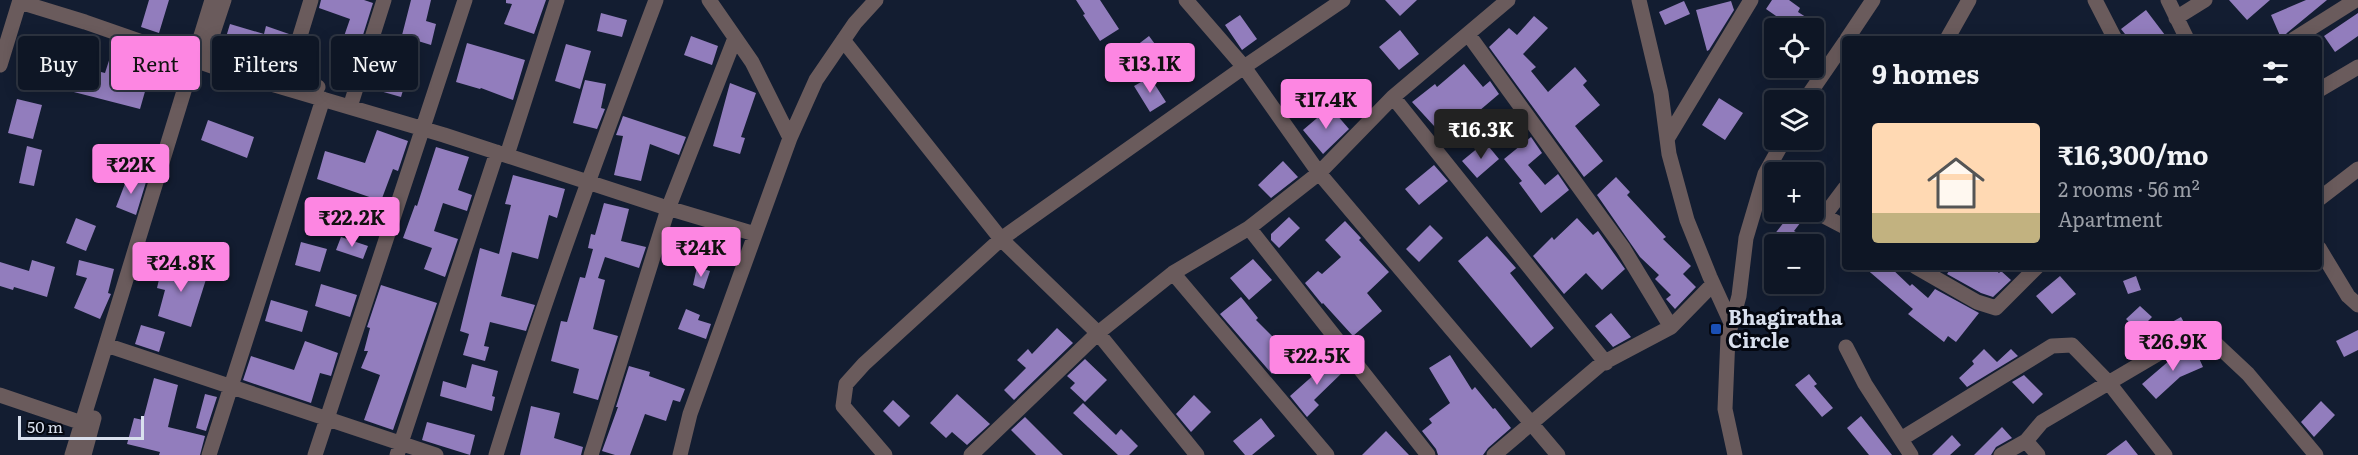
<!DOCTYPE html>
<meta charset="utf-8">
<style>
:root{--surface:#0e1625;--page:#171f2d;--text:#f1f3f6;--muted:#9b9fa7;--line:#2e3542;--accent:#fd86e2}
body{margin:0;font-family:Literata,serif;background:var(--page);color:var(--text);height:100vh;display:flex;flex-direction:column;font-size:22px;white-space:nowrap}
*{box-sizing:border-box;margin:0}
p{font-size:20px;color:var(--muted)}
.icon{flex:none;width:33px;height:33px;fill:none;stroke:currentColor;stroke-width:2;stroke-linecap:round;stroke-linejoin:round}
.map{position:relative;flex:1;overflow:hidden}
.sheet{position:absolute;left:1842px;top:36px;width:480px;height:234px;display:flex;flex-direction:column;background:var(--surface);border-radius:6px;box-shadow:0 3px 15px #0003,0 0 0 2px var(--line)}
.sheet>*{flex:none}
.banner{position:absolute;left:18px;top:36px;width:570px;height:54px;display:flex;gap:12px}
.controls{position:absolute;left:1764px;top:18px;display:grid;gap:12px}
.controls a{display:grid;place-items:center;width:60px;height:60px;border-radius:6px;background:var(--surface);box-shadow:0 3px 15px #0003,0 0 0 2px var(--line);font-size:30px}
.scale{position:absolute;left:18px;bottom:15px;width:126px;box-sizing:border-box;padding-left:6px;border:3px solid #d9e0ee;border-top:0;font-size:16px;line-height:21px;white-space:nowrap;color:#d9e0ee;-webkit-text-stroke:4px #040710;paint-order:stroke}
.price{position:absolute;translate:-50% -51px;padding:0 14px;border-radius:6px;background:var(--accent);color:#111;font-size:20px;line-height:39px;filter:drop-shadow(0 2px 3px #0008)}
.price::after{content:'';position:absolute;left:50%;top:36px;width:18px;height:14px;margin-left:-9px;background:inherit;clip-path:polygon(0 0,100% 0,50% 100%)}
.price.current{background:#222;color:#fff}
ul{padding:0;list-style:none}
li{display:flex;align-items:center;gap:18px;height:150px;padding:0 30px}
li span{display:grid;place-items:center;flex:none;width:168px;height:120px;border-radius:6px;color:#555}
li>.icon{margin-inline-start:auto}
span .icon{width:72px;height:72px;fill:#fffc;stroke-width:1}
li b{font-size:26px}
h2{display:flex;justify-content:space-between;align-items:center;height:72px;padding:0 30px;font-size:26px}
.chip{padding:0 21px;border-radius:6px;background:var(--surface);box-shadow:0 3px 15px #0003,0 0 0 2px var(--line);font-size:21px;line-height:54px}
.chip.current{background:var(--accent);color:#111}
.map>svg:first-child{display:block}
</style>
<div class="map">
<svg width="2358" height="455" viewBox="0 0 2358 455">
<rect width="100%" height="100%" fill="#131d31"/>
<path fill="#927dbd" d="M149 0H169L159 33 141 27Z
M321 0H364L373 3 358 51 341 45 350 19 319 8Z
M411 0H431L426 21 436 24 431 45 418 41 401 97 380 91 392 41 400 43Z
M506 0H546L534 34 504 24 512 4 506 3Z
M1076 0H1100L1119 29 1100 41 1083 15 1085 14Z
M1385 0H1417L1400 16Z
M1772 0H1789L1800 8 1798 12 1823 28H1800L1791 22 1789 25 1766 9Z
M2229 0H2270L2247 20Z
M2306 0H2327L2281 38 2271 15Z
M1684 1 1690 14 1665 25 1659 12Z
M1731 1 1734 10 1709 50 1707 51 1696 10Z
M2146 10 2168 39H2129L2121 29Z
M601 13 627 20 622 37 597 31Z
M2358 13V36L2335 52 2324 36Z
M1240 15 1257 39 1242 50 1225 25Z
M1534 16 1548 28 1523 54 1536 67 1531 71 1548 92 1575 67 1587 81 1583 85 1600 105 1575 126 1603 161 1584 177 1489 47 1509 28 1517 35Z
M230 24 264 34 266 26 289 34 281 65 223 47Z
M1400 30 1419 54 1399 70 1379 47Z
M691 36 718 46 712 65 684 55Z
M1149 36 1169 63 1153 76 1132 49Z
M467 43 525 60 513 100 481 88 480 89 456 82Z
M566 44 591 51 580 89 555 81Z
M114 45 132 51 122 81 146 88 140 109 66 90 73 65 105 73Z
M167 61 182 66 174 91 161 88Z
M1464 64 1483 87 1490 81 1499 94 1446 139 1412 102 1435 84 1437 87Z
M1150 77 1166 102 1150 112 1134 86Z
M585 80 606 84 601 108 605 109 597 129 573 123Z
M730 83 756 93 741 137 745 138 740 154 713 146Z
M1719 98 1743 113 1725 140 1702 125Z
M17 99 42 105 33 139 8 133Z
M1330 107 1349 129 1323 154 1303 130Z
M623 116 686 137 679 155 650 144 641 181 614 175 623 136 616 135Z
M208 120 254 137 247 158 201 140Z
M377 130 408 141 398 171 393 169 381 201 317 179 325 151 365 163Z
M1531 137 1542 153 1528 165 1545 185 1558 174 1569 190 1541 213 1519 183 1522 181 1504 159Z
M1485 142 1499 159 1477 178 1462 161Z
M27 146 42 150 34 186 19 183Z
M436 147 469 157 458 190 472 195 467 211 443 203 434 231 458 239 445 277 424 269 432 248 403 238 415 205 417 206Z
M1283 161 1298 177 1271 198 1258 185Z
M1434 165 1448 181 1419 205 1405 189Z
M513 175 565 189 557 218 549 215 538 259 512 252 501 296 535 305 526 331 490 322 484 346 489 347 485 361 463 355 469 334 460 331 480 248 499 254 511 205 505 204Z
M128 176 146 182 136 215 116 207Z
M1616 177 1630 192 1627 195 1666 237 1663 239 1691 266 1683 274 1696 287 1675 309 1666 299 1671 295 1655 279 1659 275 1640 257 1597 195Z
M604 203 629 209 621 241 646 247 639 268 605 257 598 278 605 280 593 329 618 336 598 400 573 393 579 369 551 361 561 321 567 322 580 277 585 278 593 249 588 248 591 234 595 235Z
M1792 212H1797L1804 218 1794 231 1817 244H1784L1773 236Z
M1289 217 1300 228 1279 248 1271 240V234Z
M76 218 96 226 86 251 66 243Z
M1577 218 1593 235 1598 231 1625 269 1602 290 1586 273 1564 294 1533 256 1552 237 1554 240Z
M1345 221 1361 238 1359 240 1389 272 1367 293 1382 311 1353 336 1323 303 1322 304 1305 283 1318 271 1322 274 1341 257 1325 240Z
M1430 225 1443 238 1419 262 1406 249Z
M1487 236 1516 268 1510 273 1554 328 1531 348 1458 261Z
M341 237 368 246 363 259 336 250Z
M301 242 327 249 320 272 295 265Z
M1253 259 1272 280 1249 300 1230 278Z
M32 260 55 267 47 297 14 287 13 290 0 286V262L29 271Z
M79 260 114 269 108 293 111 294 100 319 74 308 87 278 76 275Z
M163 262 208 273 191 327 158 316 165 290 157 288Z
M697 267 710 271 704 289 693 285Z
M1864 267H1890L1910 286 1912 284 1928 298 1935 289 1979 313 1956 342 1948 336 1944 342 1908 314 1913 309Z
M1952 267H1992L1999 273 2001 271 2011 280 1993 297 1981 293 1947 274Z
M2060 276 2076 294 2052 314 2036 296Z
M2136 276 2141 290 2128 294 2123 281Z
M321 284 357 295 350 317 315 306Z
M381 285 437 303 393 430 364 420 380 375 361 368 368 351H364L370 328 367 327Z
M1241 297 1258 318 1256 320 1291 355 1272 374 1220 314Z
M271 300 308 311 302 332 265 321Z
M2140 306 2152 317 2138 331 2126 319Z
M686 309 700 315 698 320 711 324 706 339 678 329Z
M1611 313 1631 337 1613 347 1595 326Z
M2181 317 2186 326 2168 337 2163 327Z
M141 325 165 332 159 352 135 344Z
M1057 328 1073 343 1014 400 1004 390 1026 368 1017 360 1028 349 1032 354Z
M2358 330V350L2344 357 2336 341Z
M305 341 338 353 331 376 320 373 311 403 243 380 251 356 294 370Z
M2193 345 2203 367 2180 377 2156 399 2142 384 2177 354Z
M1984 349 1997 362 2011 349 2018 356 1967 387 1959 378 1974 364 1972 361Z
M1450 355 1472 390 1475 387 1493 409 1495 408 1511 428 1488 448 1483 455H1438L1436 449 1422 431 1432 423 1429 419 1450 403 1429 368Z
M1334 357 1346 369 1314 400 1319 405 1307 417 1290 396Z
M1085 359 1107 380 1085 402 1070 388 1075 383 1067 376Z
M472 364 498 371 492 396 495 397 492 411 440 396 443 381 466 388Z
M629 366 650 372 649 376 685 389 680 402 673 400 666 421 645 414 630 455H615L602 451 618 407H616Z
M1809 374 1817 384 1814 386 1833 408 1822 417 1795 385Z
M2024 375 2043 394 2033 404 2012 382Z
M154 378 178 385 168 427 205 436 200 455H159L160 452 127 444 134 418 143 420Z
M205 394 217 397 206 431 196 428Z
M957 394 990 424 967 445 952 432 946 438 930 423Z
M1194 395 1211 412 1191 432 1176 414Z
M893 400 910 416 899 427 883 411Z
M2321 401 2335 415 2314 437 2301 422Z
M1083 403 1116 435 1121 429 1138 446 1129 455H1118L1073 413Z
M531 406 560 413 554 438 583 447 581 455H520Z
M1861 416 1892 455H1869L1847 428Z
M1025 417 1063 455H1036L1011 430Z
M1261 418 1275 436 1252 455H1245L1233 441Z
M427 422 475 435 470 455 422 440Z
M2002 427 2012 438 1996 447 1991 455H1974Z
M1386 431 1409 455H1362Z
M1952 435 1961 445 1950 455H1932Z
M2126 440 2138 455H2106Z"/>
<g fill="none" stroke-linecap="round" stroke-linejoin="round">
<path stroke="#6a5b5c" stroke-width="15" d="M709 0 752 62 790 138
M1186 0 1244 67 1319 173 1558 455
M1639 0 1661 93 1669 154 1687 220 1710 277 1731 323
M2095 0 2115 39
M2168 0 2187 39
M20 2 85 22 217 68 444 135 661 206 755 234
M2176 18 2205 0
M1468 34 1623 248 1671 327
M1847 39 1873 0
M1947 39 1969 0
M2294 39 2356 0
M843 40 1001 239 1098 333 971 455
M208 48 224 0
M197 49 318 87
M0 65 20 0
M285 85 311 0
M2319 90 2358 67
M1393 97 1606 363
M1805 100 1845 42
M350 107 384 0
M1667 139 1751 0
M507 155 557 0
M1845 188 1824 216 1845 227
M2319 199 2358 169
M1249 228 1428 455
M2319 248 2348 296 2358 305
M1916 267 1977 302 1996 308 2037 267
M1173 273 1327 455
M106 345 436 455
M1846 347 1865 384 1911 455
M0 395 91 426
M1901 439 2052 346 2072 345 2109 383 2165 455
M2026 441 2038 455
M72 455 212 0
M84 455 94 418
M209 455 323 99
M315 455 465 0
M397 455 497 152
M496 455C543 301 599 151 656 0
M591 455 668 209 735 38
M680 455 690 414 790 138 816 80 855 23 876 0
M885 455 843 406 846 384 864 364 1001 239 1244 67 1343 0
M1197 455 1098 333 1173 273 1249 228 1319 173 1393 97 1508 0
M1494 455 1601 364 1671 327 1713 284
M1735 455 1725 409 1728 336 1739 296 1746 238 1765 174 1784 140
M2001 455 2026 441 2042 422 2200 329 2248 374 2316 455"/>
</g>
<rect fill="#1a4fb4" stroke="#040710" stroke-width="2" x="1710" y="323" width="12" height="12" rx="3"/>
<g text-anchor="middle" stroke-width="6" stroke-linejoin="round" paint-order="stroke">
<g font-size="20" font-weight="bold" fill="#d9e0ee" stroke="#040710" text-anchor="start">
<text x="1728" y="325">Bhagiratha<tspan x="1728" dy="23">Circle</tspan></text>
</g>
</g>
</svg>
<div class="controls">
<a><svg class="icon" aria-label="locate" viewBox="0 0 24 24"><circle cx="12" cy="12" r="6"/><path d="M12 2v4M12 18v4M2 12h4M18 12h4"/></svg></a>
<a><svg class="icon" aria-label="layers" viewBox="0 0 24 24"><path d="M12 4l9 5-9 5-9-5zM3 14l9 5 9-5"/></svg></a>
<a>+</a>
<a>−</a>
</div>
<div class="scale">50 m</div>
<b class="price" style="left:1150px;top:94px">₹13.1K</b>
<b class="price" style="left:1326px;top:130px">₹17.4K</b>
<b class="price current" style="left:1481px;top:160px">₹16.3K</b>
<b class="price" style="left:131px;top:195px">₹22K</b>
<b class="price" style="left:352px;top:248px">₹22.2K</b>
<b class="price" style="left:701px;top:278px">₹24K</b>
<b class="price" style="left:181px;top:293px">₹24.8K</b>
<b class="price" style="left:2173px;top:372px">₹26.9K</b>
<b class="price" style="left:1317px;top:386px">₹22.5K</b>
<div class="banner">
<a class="chip">Buy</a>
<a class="chip current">Rent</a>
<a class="chip">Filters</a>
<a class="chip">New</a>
</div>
<section class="sheet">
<h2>9 homes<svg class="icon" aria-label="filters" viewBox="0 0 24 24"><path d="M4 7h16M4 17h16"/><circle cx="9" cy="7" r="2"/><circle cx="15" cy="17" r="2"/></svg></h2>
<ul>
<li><span style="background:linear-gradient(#ffd9b3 75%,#c2b280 0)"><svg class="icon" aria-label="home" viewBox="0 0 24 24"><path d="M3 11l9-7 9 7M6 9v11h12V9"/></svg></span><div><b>₹16,300/mo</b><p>2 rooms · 56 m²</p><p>Apartment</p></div></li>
</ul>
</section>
</div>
